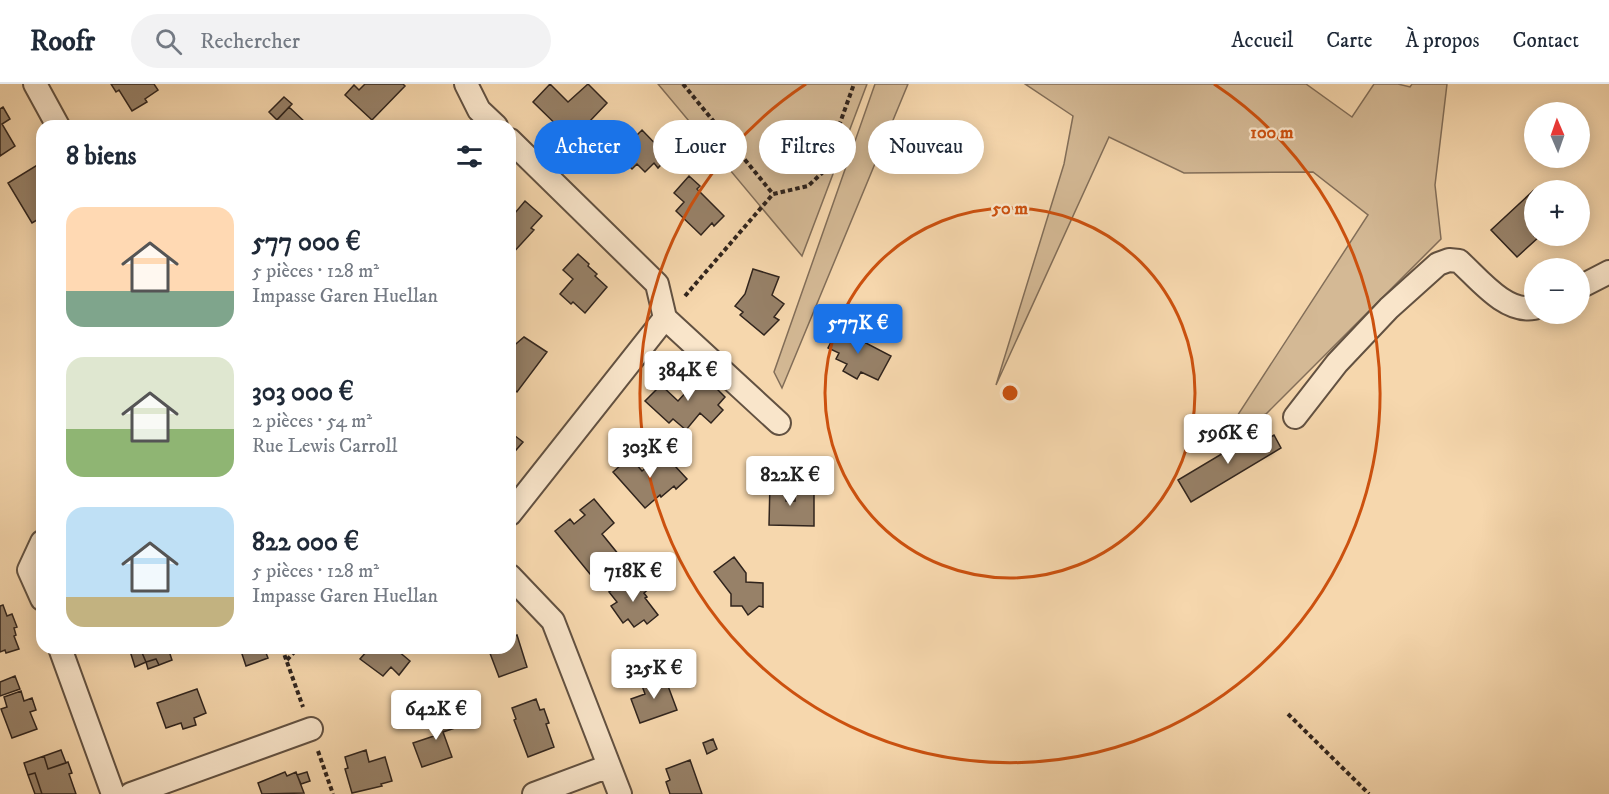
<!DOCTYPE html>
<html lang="fr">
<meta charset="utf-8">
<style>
:root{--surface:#fff;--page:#f2f2f3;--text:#1f2937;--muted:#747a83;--line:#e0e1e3;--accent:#1a73e8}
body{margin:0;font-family:"IM FELL DW Pica",serif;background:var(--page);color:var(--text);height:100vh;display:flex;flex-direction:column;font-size:22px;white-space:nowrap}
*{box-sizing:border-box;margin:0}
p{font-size:20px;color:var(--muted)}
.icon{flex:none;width:33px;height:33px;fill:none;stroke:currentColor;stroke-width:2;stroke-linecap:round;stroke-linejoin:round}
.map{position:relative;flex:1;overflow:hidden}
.sheet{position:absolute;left:36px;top:36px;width:480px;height:534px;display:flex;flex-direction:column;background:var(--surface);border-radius:18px;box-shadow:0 3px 15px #0003}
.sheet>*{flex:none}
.guide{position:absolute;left:534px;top:36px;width:570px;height:54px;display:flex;gap:12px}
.needle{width:39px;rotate:358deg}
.controls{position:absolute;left:1524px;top:18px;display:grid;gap:12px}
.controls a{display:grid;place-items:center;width:66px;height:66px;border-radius:50%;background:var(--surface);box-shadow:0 3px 15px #0003;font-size:30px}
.price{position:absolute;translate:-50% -51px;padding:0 14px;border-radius:6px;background:#fff;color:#222;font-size:20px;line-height:39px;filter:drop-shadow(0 2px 3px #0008)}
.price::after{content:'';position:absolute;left:50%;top:36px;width:18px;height:14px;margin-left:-9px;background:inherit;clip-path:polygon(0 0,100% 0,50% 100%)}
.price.current{background:var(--accent);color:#fff}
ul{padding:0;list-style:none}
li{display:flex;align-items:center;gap:18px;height:150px;padding:0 30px}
li span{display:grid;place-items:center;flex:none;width:168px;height:120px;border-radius:18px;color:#555}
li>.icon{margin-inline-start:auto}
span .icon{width:72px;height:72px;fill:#fffc;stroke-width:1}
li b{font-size:26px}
h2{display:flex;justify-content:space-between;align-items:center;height:72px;padding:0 30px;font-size:26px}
.chip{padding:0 21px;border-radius:27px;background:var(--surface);box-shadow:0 3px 15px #0003;font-size:21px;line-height:54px}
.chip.current{background:var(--accent);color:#fff}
header{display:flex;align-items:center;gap:36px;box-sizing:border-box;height:84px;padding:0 30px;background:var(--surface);border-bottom:2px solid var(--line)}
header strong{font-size:28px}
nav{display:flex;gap:33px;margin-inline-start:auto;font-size:21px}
.search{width:420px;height:54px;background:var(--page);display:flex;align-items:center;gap:15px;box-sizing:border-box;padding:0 21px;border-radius:33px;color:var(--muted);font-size:22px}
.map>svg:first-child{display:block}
</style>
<header>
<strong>Roofr</strong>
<div class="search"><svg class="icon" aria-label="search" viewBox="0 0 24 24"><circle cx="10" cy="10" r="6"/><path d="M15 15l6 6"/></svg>Rechercher</div>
<nav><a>Accueil</a><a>Carte</a><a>À propos</a><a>Contact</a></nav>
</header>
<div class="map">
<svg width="1609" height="710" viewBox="0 0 1609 710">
<rect width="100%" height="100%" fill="#f6d7ad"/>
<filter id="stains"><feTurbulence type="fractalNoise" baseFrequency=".00333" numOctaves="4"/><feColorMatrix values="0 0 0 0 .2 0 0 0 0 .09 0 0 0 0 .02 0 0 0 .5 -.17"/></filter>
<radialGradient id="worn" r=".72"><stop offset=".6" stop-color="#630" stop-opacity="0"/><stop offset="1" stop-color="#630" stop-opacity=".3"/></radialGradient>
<path fill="#d4b995" stroke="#826e59" stroke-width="1.5" d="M658 0H867L802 172Z
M875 0H908L782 304 774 288Z
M1025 0H1306L1352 33 1374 0H1398L1410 3 1412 0H1447L1435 101 1441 155 1266 330 1228 346 1368 131 1313 88 1184 89 1109 53 996 301 1064 80 1073 32Z"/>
<path fill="#978168" stroke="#30241d" stroke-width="1.5" d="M111 0H154L158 6 145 15 147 18 132 27 119 6 116 8Z
M365 0H403L405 2 372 36 345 11 354 1 359 6Z
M550 0 568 18 588 0 607 19 572 56 533 18Z
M284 13 292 20 277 36 269 28Z
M3 23 10 35 2 40 15 62 0 72V25Z
M289 23 305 38 302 42H271Z
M642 46 668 73 658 84 654 79 645 88 637 80 632 85 610 63 622 52 629 59Z
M39 80 42 84V133L32 139 8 99Z
M689 92 700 102 697 105 724 132 714 142 712 139 701 151 676 127 684 118 674 109Z
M1533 107 1534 152H1540L1517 173 1491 146Z
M525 117 542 132 531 144 534 146 510 172V129L513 127 515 129Z
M578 170 589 180 588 182 597 190 595 192 607 203 585 229 573 218 571 220 560 210 573 195 563 186Z
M753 185 779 193 772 211 784 220 774 233 779 236 764 251 740 231 743 228 735 222 745 210Z
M840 241 862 253 860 256 891 272 878 296 861 288 857 295 843 287 847 280 836 275 839 269 828 264Z
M524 253 547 268 517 308 510 302V265Z
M691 286 707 301 710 298 725 313 718 321 723 326 711 339 700 329 686 346 673 335 669 339 645 317 661 301 678 317 688 306 679 298Z
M1260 347 1266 356 1274 351 1281 364 1191 418 1178 396Z
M510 348 523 358 510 373Z
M663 369 687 395 676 405 674 402 661 413 660 411 645 424 613 388 630 373 642 387Z
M770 398H786V417H795V408H814V442L769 441Z
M594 415 614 439 602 450 619 471 607 481 604 478 590 490 555 447 570 435 574 440 585 431 580 426Z
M734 473 746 489V498L763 499V523L759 522 748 531 742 522H731V510L714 488Z
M629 494 636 503 644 497 650 504 644 509 647 513 645 514 658 531 647 540 644 536 634 543 628 535 623 539 611 522 617 518 609 508Z
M3 521 7 532 12 530 17 543 14 544 16 551 14 552 19 565 6 569 5 566 0 568V522Z
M510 548 512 553 517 551 527 583 499 593 488 564H510Z
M140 564H168L172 576 159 581 156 575 146 578Z
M140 564 146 578 135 583 130 567Z
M243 564H264L268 574 246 582 242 570 244 565Z
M363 564H398L397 566 410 577 399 591 391 583 383 592 360 575 367 567Z
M156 575 159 581 148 585 146 578Z
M661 591 665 603 668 602 677 626 640 639 631 615 645 610 641 599Z
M15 592 20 605 0 612V598Z
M197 605 206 629 194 634 196 641 183 645 181 639 166 644 157 619Z
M21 607 24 617 32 614 36 626 30 628 37 645 12 654 1 625 7 623 4 613Z
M536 615 540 626 544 625 549 639 546 640 554 663 528 673 514 636 516 635 512 624Z
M449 626 455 644 443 648 452 673 422 683 413 659 434 652 427 634Z
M713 655 717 665 707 670 703 659Z
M61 666 66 679 48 685 44 672Z
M366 666 369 678 385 673 392 697 381 700 382 702 352 709 345 685 348 684 345 673Z
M44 672 48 685 68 678 72 689 69 690 76 710H42L35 689 28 691 24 679Z
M690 676 702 710H670L666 698 670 696 666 685Z
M285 688 287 692 296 688 304 709 262 710 258 699Z
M307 688 310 697 301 700 297 691Z
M35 689 42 710H35L28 691Z"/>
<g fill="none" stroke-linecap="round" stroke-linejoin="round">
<defs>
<path id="street" d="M35 0 58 42
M466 0 479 26 496 42
M510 56 657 200 665 234 510 430
M1580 203 1609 188
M665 234 779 339
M1295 333 1337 279 1389 224 1438 180 1449 176 1459 177C1479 195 1505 229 1534 224
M42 458 29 486 42 515
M510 492 553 537 620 710
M60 564 113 710
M131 710 311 645
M534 710 609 682"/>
</defs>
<use href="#street" stroke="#625141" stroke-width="26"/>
<path stroke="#30241d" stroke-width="4" stroke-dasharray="4.5 3" stroke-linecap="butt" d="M683 0 773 110
M685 212 773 110 808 102 822 89 854 0
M282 564 303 623
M287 576 298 564
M1288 630 1369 710
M318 667 333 710"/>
<use href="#street" stroke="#f9e5ca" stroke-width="22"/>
</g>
<g fill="none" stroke="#cc510f" stroke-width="3">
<circle cx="1010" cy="309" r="185"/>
<path d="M1214 0A370 370 0 1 1 806 0"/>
</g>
<circle cx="1010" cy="309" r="9" fill="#cc510f" stroke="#f9e5ca" stroke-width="3"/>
<g font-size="18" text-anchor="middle" font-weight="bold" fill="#cc510f" stroke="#f9e5ca" stroke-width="4.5" stroke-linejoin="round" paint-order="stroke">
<text x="1272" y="54">100 m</text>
<text x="1010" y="130">50 m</text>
</g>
<rect width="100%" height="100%" filter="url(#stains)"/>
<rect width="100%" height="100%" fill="url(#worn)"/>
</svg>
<div class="controls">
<a><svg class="needle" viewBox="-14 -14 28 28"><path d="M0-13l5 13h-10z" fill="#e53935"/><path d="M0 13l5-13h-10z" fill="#747a83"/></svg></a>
<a>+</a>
<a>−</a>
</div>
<b class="price current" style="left:858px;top:271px">577K €</b>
<b class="price" style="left:688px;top:318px">384K €</b>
<b class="price" style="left:1228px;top:381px">596K €</b>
<b class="price" style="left:650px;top:395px">303K €</b>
<b class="price" style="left:790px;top:423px">822K €</b>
<b class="price" style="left:633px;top:519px">718K €</b>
<b class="price" style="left:654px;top:616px">325K €</b>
<b class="price" style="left:436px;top:657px">642K €</b>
<div class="guide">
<a class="chip current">Acheter</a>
<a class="chip">Louer</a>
<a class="chip">Filtres</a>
<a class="chip">Nouveau</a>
</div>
<section class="sheet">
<h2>8 biens<svg class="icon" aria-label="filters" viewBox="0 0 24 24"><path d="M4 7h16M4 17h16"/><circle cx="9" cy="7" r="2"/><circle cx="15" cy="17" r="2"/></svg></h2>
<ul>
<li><span style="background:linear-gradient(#ffd9b3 70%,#7fa58c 0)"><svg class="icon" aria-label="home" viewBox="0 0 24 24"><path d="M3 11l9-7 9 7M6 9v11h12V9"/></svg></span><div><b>577 000 €</b><p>5 pièces · 128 m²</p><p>Impasse Garen Huellan</p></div></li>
<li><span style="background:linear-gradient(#dfe7d0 60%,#8fb573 0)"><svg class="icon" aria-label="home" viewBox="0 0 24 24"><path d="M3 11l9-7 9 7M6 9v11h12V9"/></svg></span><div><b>303 000 €</b><p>2 pièces · 54 m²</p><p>Rue Lewis Carroll</p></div></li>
<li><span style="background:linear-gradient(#bfe0f5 75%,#c2b280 0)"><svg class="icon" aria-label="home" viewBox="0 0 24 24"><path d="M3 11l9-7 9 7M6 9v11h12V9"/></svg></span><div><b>822 000 €</b><p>5 pièces · 128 m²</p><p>Impasse Garen Huellan</p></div></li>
</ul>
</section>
</div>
